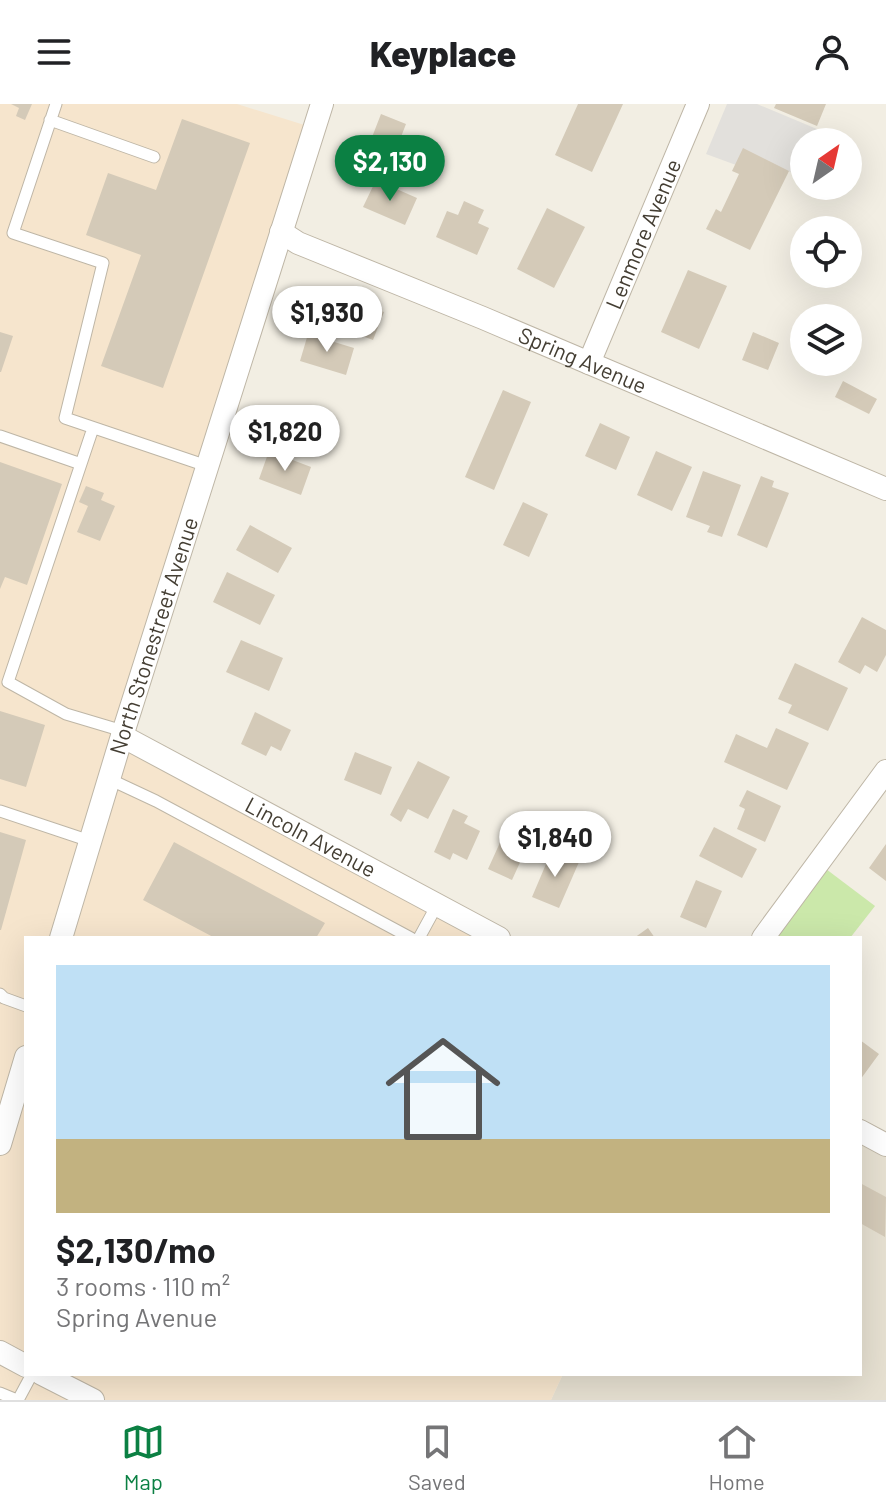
<!DOCTYPE html>
<meta charset="utf-8">
<style>
:root{--surface:#fff;--page:#f6f6f6;--text:#202124;--muted:#757577;--line:#e0e0e0;--accent:#0b8043}
body{margin:0;font-family:Barlow,sans-serif;background:var(--page);color:var(--text);height:100vh;display:flex;flex-direction:column;font-size:30px;white-space:nowrap}
*{box-sizing:border-box;margin:0}
p{font-size:26px;color:var(--muted)}
.icon{flex:none;width:44px;height:44px;fill:none;stroke:currentColor;stroke-width:2;stroke-linecap:round;stroke-linejoin:round}
.map{position:relative;flex:1;overflow:hidden}
.panel{position:absolute;left:24px;top:832px;width:838px;height:440px;display:flex;flex-direction:column;background:var(--surface);border-radius:0px;box-shadow:0 8px 32px #0002}
.panel>*{flex:none}
.needle{width:52px;rotate:34deg}
.controls{position:absolute;left:790px;top:24px;display:grid;gap:16px}
.controls a{display:grid;place-items:center;width:72px;height:72px;border-radius:50%;background:var(--surface);box-shadow:0 8px 32px #0002;font-size:40px}
.price{position:absolute;translate:-50% -68px;padding:0 18px;border-radius:28px;background:#fff;color:#222;font-size:26px;line-height:52px;filter:drop-shadow(0 2px 4px #0008)}
.price::after{content:'';position:absolute;left:50%;top:48px;width:24px;height:18px;margin-left:-12px;background:inherit;clip-path:polygon(0 0,100% 0,50% 100%)}
.price.active{background:var(--accent);color:#fff}
ul{padding:0;list-style:none}
li{display:grid;align-content:center;gap:16px;height:424px;padding:0 32px}
li span{display:grid;place-items:center;height:248px;border-radius:0px;color:#555}
li>.icon{margin-inline-start:auto}
span .icon{width:144px;height:144px;fill:#fffc;stroke-width:1}
li b{font-size:34px}
header{display:flex;justify-content:space-between;align-items:center;height:104px;padding:0 32px;background:var(--surface);font-size:36px;font-weight:800}
.menu{display:flex;justify-content:space-around;align-items:center;height:112px;border-top:2px solid var(--line);background:var(--surface);font-size:22px;color:var(--muted)}
.menu a{display:grid;justify-items:center;gap:4px}
.menu .active{color:var(--accent)}
.map>svg:first-child{display:block}
</style>
<header><svg class="icon" aria-label="menu" viewBox="0 0 24 24"><path d="M4 6h16M4 12h16M4 18h16"/></svg>Keyplace<svg class="icon" aria-label="person" viewBox="0 0 24 24"><circle cx="12" cy="8" r="4"/><path d="M4 21q1-7 8-7t8 7"/></svg></header>
<div class="map">
<svg width="886" height="1296" viewBox="0 0 886 1296">
<rect width="100%" height="100%" fill="#f2eee3"/>
<path fill="#e6e0d1" d="M860 1027 886 1041V1296H551L563 1270H860Z"/>
<path fill="#f6e5cd" d="M0 0H237L314 24 122 632 499 834H26V1270H563L551 1296H0Z"/>
<path fill="#cbe8aa" d="M826 765 875 802 850 834H775Z"/>
<path fill="#e2e0dc" d="M727 0H757L817 25 811 38H804V52L795 70 742 48 736 61 706 50Z"/>
<path fill="#d4cab8" d="M11 0H32L25 16 16 12 19 4Z
M578 0H623L592 68 555 51Z
M776 0H826L817 22 774 4Z
M381 10 406 20 392 56 367 46Z
M182 15 250 39 163 284 101 262 141 151 86 131 108 69 156 86Z
M743 44 789 67 750 146 706 125 716 105 721 108 739 70 732 67Z
M376 76 417 94 405 121 363 103Z
M464 97 484 106 478 119 489 124 477 151 436 133 447 107 458 111Z
M547 104 585 123 554 184 517 165Z
M688 166 727 182 699 245 661 228Z
M324 186 384 208 373 236 314 214Z
M0 228 13 232 1 268H0Z
M753 228 779 239 768 266 742 256Z
M308 230 354 244 346 271 300 257Z
M843 277 877 295 869 310 835 293Z
M503 286 531 298 494 386 465 373Z
M600 319 630 333 616 366 585 352Z
M269 347 311 363 301 391 259 375Z
M656 347 692 363 672 407 637 391Z
M0 358 62 380 27 481 5 473 0 485Z
M703 367 741 381 722 433 707 428 710 422 686 413Z
M761 372 774 377 772 383 789 389 767 444 737 431Z
M86 382 104 389 101 396 115 402 100 437 77 428 88 402 79 398Z
M523 398 548 410 529 453 503 441Z
M250 421 292 444 278 469 236 446Z
M227 468 275 491 260 521 213 498Z
M862 513 886 526V551L877 568 865 561 860 570 838 558Z
M241 536 283 554 269 587 226 568Z
M795 559 848 584 828 627 788 609 792 601 778 595Z
M0 607 45 621 26 683 0 675Z
M255 608 291 626 281 647 271 642 266 652 241 640Z
M776 624 809 639 787 686 724 658 736 630 767 644Z
M355 648 392 663 381 691 344 676Z
M418 657 450 673 428 715 408 705 401 718 390 711Z
M747 686 781 702 765 738 737 725 745 705 739 702Z
M453 705 468 712 464 719 480 727 467 756 453 749 450 756 434 748Z
M714 723 757 745 742 774 699 752Z
M0 728 26 736 1 826H0Z
M503 732 527 743 512 776 488 765Z
M174 738 325 819 316 834H215L143 796Z
M886 740V777L869 764Z
M552 746 579 758 559 804 532 793Z
M696 776 722 787 706 824 680 813Z
M648 824 655 834H634Z
M860 936 879 950 860 976Z
M860 1079 886 1093 885 1133 860 1119Z"/>
<g fill="none" stroke-linecap="round" stroke-linejoin="round">
<defs>
<path id="service" d="M56 0 13 129 103 159 65 314 207 362
M50 16 154 53
M93 324 8 578 66 610 123 627
M0 332 81 360
M109 675 156 697 411 834
M0 707 90 737
M419 834 437 801
M0 890 4 894 26 902
M0 1289 17 1296
M18 1296 32 1270"/>
<g id="minor">
<path id="s1" d="M281 128 298 139 483 214 886 385"/>
<path id="s2" d="M589 259 698 0"/>
<path id="s3" d="M122 632 499 834"/>
<path id="s4" d="M61 834 122 632 322 0"/>
<path d="M763 834 886 667"/>
<path d="M860 1027 886 1041"/>
<path d="M0 1040 26 953"/>
<path d="M0 1248 26 1262"/>
<path d="M42 1270 93 1296"/>
</g>
</defs>
<use href="#service" stroke="#beb6a6" stroke-width="13"/>
<use href="#minor" stroke="#beb6a6" stroke-width="24"/>
<use href="#service" stroke="#fff" stroke-width="11"/>
<use href="#minor" stroke="#fff" stroke-width="22"/>
</g>
<g text-anchor="middle" stroke-width="6" stroke-linejoin="round" paint-order="stroke">
<g font-size="22" fill="#443e33" stroke="#fff">
<text dy="8" stroke="none"><textPath href="#s2" startOffset="140">Lenmore Avenue</textPath></text>
<text dy="8" stroke="none"><textPath href="#s1" startOffset="328">Spring Avenue</textPath></text>
<text dy="8" stroke="none"><textPath href="#s4" startOffset="316">North Stonestreet Avenue</textPath></text>
<text dy="8" stroke="none"><textPath href="#s3" startOffset="214">Lincoln Avenue</textPath></text>
</g>
</g>
</svg>
<div class="controls">
<a><svg class="needle" viewBox="-14 -14 28 28"><path d="M0-13l5 13h-10z" fill="#e53935"/><path d="M0 13l5-13h-10z" fill="#757577"/></svg></a>
<a><svg class="icon" aria-label="locate" viewBox="0 0 24 24"><circle cx="12" cy="12" r="6"/><path d="M12 2v4M12 18v4M2 12h4M18 12h4"/></svg></a>
<a><svg class="icon" aria-label="layers" viewBox="0 0 24 24"><path d="M12 4l9 5-9 5-9-5zM3 14l9 5 9-5"/></svg></a>
</div>
<b class="price active" style="left:390px;top:99px">$2,130</b>
<b class="price" style="left:327px;top:250px">$1,930</b>
<b class="price" style="left:285px;top:369px">$1,820</b>
<b class="price" style="left:555px;top:775px">$1,840</b>
<section class="panel">
<ul>
<li><span style="background:linear-gradient(#bfe0f5 70%,#c2b280 0)"><svg class="icon" aria-label="home" viewBox="0 0 24 24"><path d="M3 11l9-7 9 7M6 9v11h12V9"/></svg></span><div><b>$2,130/mo</b><p>3 rooms · 110 m²</p><p>Spring Avenue</p></div></li>
</ul>
</section>
</div>
<nav class="menu">
<a class="active"><svg class="icon" aria-label="map" viewBox="0 0 24 24"><path d="M3 6l6-2 6 2 6-2v14l-6 2-6-2-6 2zM9 4v14M15 6v14"/></svg>Map</a>
<a><svg class="icon" aria-label="saved" viewBox="0 0 24 24"><path d="M7 4h10v16l-5-4-5 4z"/></svg>Saved</a>
<a><svg class="icon" aria-label="home" viewBox="0 0 24 24"><path d="M3 11l9-7 9 7M6 9v11h12V9"/></svg>Home</a>
</nav>
